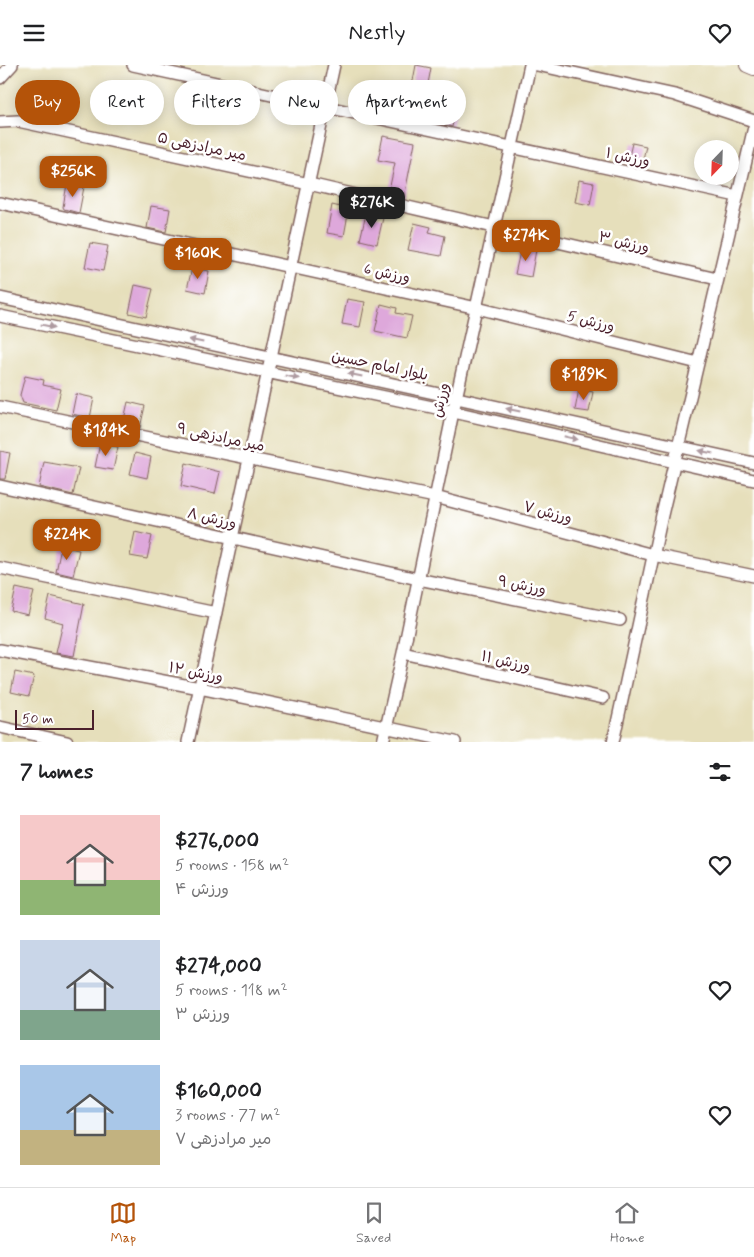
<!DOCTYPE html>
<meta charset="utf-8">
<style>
:root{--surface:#fff;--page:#f6f6f6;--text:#202124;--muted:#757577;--line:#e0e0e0;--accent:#b45309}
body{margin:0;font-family:Mynerve,"Playpen Sans Arabic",sans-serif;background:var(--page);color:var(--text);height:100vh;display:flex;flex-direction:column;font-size:19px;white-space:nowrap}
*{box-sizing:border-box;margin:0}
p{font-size:16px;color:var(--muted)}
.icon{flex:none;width:28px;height:28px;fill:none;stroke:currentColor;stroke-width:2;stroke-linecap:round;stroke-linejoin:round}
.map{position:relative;height:677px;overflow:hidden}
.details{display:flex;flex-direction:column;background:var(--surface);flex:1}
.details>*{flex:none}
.top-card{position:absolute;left:15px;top:15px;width:500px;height:45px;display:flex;gap:10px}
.needle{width:32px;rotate:203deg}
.controls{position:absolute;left:694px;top:75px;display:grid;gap:10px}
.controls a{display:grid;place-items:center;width:45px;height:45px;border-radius:50%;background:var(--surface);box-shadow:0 2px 12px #0003;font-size:25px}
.scale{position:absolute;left:15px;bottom:12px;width:79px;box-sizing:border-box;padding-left:5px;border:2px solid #4a1f2b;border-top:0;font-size:14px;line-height:18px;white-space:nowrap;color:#4a1f2b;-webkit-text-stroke:4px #fff;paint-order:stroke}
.price{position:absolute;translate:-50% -42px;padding:0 11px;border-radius:10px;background:var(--accent);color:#fff;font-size:16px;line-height:32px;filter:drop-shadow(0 1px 2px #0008)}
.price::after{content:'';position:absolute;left:50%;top:30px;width:15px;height:11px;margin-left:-8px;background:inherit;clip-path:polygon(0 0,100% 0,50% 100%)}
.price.current{background:#222;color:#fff}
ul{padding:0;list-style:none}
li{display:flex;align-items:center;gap:15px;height:125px;padding:0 20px}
li span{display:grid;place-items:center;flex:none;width:140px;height:100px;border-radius:0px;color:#555}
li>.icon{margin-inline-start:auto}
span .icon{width:60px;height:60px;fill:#fffc;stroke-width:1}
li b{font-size:21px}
h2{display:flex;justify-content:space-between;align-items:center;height:60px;padding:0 20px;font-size:21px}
.chip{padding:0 18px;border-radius:22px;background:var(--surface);box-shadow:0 2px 12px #0003;font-size:18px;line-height:45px}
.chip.current{background:var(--accent);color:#fff}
header{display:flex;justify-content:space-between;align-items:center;height:65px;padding:0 20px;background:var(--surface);font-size:22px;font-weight:600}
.dock{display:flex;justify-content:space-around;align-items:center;height:70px;border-top:1px solid var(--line);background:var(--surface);font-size:14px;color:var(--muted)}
.dock a{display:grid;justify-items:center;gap:2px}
.dock .current{color:var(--accent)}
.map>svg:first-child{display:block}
</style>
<header><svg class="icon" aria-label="menu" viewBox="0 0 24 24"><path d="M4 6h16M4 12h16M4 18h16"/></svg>Nestly<svg class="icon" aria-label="heart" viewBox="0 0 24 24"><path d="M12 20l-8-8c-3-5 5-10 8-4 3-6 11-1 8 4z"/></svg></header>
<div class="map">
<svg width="754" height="677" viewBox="0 0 754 677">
<rect width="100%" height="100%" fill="#fff"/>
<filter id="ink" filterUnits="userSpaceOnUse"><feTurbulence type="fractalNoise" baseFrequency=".02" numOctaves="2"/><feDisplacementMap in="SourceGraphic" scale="10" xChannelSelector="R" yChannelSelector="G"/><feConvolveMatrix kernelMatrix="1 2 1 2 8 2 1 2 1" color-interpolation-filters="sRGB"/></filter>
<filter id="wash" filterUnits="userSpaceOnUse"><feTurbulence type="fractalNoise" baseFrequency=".0096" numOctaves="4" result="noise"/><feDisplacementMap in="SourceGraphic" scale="20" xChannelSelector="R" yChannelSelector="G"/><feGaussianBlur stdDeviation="1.12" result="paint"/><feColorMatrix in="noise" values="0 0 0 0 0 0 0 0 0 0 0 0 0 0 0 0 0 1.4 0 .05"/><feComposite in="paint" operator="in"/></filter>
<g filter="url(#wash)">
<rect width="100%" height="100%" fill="#e6dfbb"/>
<g id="blocks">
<path fill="#dea8db" d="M416 0 431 3 427 24 412 21Z
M440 40 456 43 452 62 436 58Z
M383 71 415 77 404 133 388 130 395 98 378 95Z
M632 78 646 81 641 103 627 100Z
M579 115 594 118 590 140 575 137Z
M67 119 84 122 79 148 64 144 63 142Z
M332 140 349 144 344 171 327 168Z
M151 141 170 144 166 167 147 163Z
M366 149 383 153 377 179 360 175Z
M414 158 431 162 429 167 445 171 441 191 408 185Z
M90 178 108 181 103 206 85 202Z
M521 182 536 185 531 212 515 209Z
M192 203 209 206 205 228 187 224Z
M135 220 153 224 146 252 129 248Z
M347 234 365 237 360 262 342 259Z
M381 239 397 243 396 248 412 251 407 273 375 266Z
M25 311 44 315 43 320 61 324 56 345 23 338 20 330Z
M579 324 593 327 589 347 575 345Z
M76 329 94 333 90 353 72 349Z
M128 337 145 341 140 363 123 359Z
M100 378 118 382 113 405 95 402Z
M0 386 10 388 5 414H0Z
M135 388 151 392 147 413 130 409Z
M44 397 79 403 73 430 39 422Z
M186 398 220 407 215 429 181 421Z
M135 467 152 471 147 494 130 491Z
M61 482 79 485 73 511 56 507Z
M16 523 34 527 28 550 11 546Z
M50 531 84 539 74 591 56 588 63 558 45 553Z
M15 607 34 611 29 631 11 627Z"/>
</g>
</g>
<g filter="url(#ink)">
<use href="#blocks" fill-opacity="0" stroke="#81625d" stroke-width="1"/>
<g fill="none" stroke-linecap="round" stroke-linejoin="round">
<defs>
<path id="minor" d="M133 0 737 131
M537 0 675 30 754 56
M0 13 12 0
M0 57 18 56 309 119 717 214
M0 138 477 243 698 298
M0 233 754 398
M0 251 432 342 754 415
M0 342 435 432 653 490 754 511
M0 421 418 514 620 555
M0 503 216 548
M0 585 200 623 455 677
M403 588 603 633
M0 662 67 677
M188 677 334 0
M383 677 403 588 453 347 530 0
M613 677 662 450 754 62"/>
<path id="major" d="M747 0 754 3"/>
</defs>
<use href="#minor" stroke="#81625d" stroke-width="14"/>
<use href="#major" stroke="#81625d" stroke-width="16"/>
<use href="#minor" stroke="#fff" stroke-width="11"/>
<use href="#major" stroke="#fff" stroke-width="14"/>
</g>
<defs><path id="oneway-solid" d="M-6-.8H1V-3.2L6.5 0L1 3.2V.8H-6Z" transform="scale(1.25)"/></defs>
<g fill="#ae9aa0">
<use href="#oneway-solid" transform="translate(48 261) rotate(12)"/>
<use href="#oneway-solid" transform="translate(196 276) rotate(-168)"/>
<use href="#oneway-solid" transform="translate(355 310) rotate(-168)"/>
<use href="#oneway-solid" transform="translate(292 312) rotate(12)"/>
<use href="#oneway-solid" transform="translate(513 345) rotate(-168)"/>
<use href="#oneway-solid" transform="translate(571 373) rotate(13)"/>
<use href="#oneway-solid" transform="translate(706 387) rotate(-168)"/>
</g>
</g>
<g text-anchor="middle" stroke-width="5" stroke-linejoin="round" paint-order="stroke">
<g font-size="15" fill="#4a1f2b" stroke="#fff">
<text transform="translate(202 81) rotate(12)" y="5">میر مرادزهی ۵</text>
<text transform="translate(628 92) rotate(12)" y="5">ورزش ۱</text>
<text transform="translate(624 177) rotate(13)" y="5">ورزش ۳</text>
<text transform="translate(387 208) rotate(12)" y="5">ورزش 6</text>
<text transform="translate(591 256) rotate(14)" y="5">ورزش 5</text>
<text transform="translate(380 300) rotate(12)" y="5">بلوار امام حسین</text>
<text transform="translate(440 335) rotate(-77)" y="5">ورزش</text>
<text transform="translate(221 372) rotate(12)" y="5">میر مرادزهی ۹</text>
<text transform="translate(548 447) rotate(15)" y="5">ورزش ۷</text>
<text transform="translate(212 453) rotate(13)" y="5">ورزش ۸</text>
<text transform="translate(522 520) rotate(11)" y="5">ورزش ۹</text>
<text transform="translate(506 596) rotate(13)" y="5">ورزش ۱۱</text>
<text transform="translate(196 607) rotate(11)" y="5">ورزش ۱۲</text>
</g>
</g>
</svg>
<div class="controls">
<a><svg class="needle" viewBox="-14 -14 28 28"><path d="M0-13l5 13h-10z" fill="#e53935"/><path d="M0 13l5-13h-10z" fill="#757577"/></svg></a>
</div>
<div class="scale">50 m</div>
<b class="price" style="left:73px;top:133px">$256K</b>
<b class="price current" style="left:372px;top:164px">$276K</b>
<b class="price" style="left:526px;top:197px">$274K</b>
<b class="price" style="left:198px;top:215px">$160K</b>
<b class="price" style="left:584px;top:336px">$189K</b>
<b class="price" style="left:106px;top:392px">$184K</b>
<b class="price" style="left:67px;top:496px">$224K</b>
<div class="top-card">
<a class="chip current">Buy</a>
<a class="chip">Rent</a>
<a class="chip">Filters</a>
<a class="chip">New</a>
<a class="chip">Apartment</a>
</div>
</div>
<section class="details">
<h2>7 homes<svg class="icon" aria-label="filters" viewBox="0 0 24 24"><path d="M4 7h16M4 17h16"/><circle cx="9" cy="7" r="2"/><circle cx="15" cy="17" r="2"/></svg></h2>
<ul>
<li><span style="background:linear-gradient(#f6c9c9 65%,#8fb573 0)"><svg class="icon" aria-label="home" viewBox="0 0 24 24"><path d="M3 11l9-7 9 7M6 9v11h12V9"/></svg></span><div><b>$276,000</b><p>5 rooms · 158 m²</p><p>ورزش ۴</p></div><svg class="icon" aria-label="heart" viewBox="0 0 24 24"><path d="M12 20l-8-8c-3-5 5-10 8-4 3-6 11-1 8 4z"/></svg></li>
<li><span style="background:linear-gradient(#c9d6e8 70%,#7fa58c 0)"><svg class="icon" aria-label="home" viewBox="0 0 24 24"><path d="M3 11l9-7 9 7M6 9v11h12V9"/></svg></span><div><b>$274,000</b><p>5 rooms · 118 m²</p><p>ورزش ۳</p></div><svg class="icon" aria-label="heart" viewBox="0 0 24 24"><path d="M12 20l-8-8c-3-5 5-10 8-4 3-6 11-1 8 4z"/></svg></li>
<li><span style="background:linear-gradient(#a9c7e8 65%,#c2b280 0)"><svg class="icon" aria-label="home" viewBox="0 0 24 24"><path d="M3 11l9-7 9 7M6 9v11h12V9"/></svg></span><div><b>$160,000</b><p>3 rooms · 77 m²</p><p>میر مرادزهی ۷</p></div><svg class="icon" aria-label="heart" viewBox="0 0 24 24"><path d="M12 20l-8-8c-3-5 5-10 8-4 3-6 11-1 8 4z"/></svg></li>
</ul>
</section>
<nav class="dock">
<a class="current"><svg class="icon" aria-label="map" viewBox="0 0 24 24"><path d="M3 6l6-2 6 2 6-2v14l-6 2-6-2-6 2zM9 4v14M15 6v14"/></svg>Map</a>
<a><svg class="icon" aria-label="saved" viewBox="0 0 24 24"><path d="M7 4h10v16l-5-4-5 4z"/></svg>Saved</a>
<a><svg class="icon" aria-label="home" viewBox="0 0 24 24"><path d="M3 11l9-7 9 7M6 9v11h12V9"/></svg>Home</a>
</nav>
